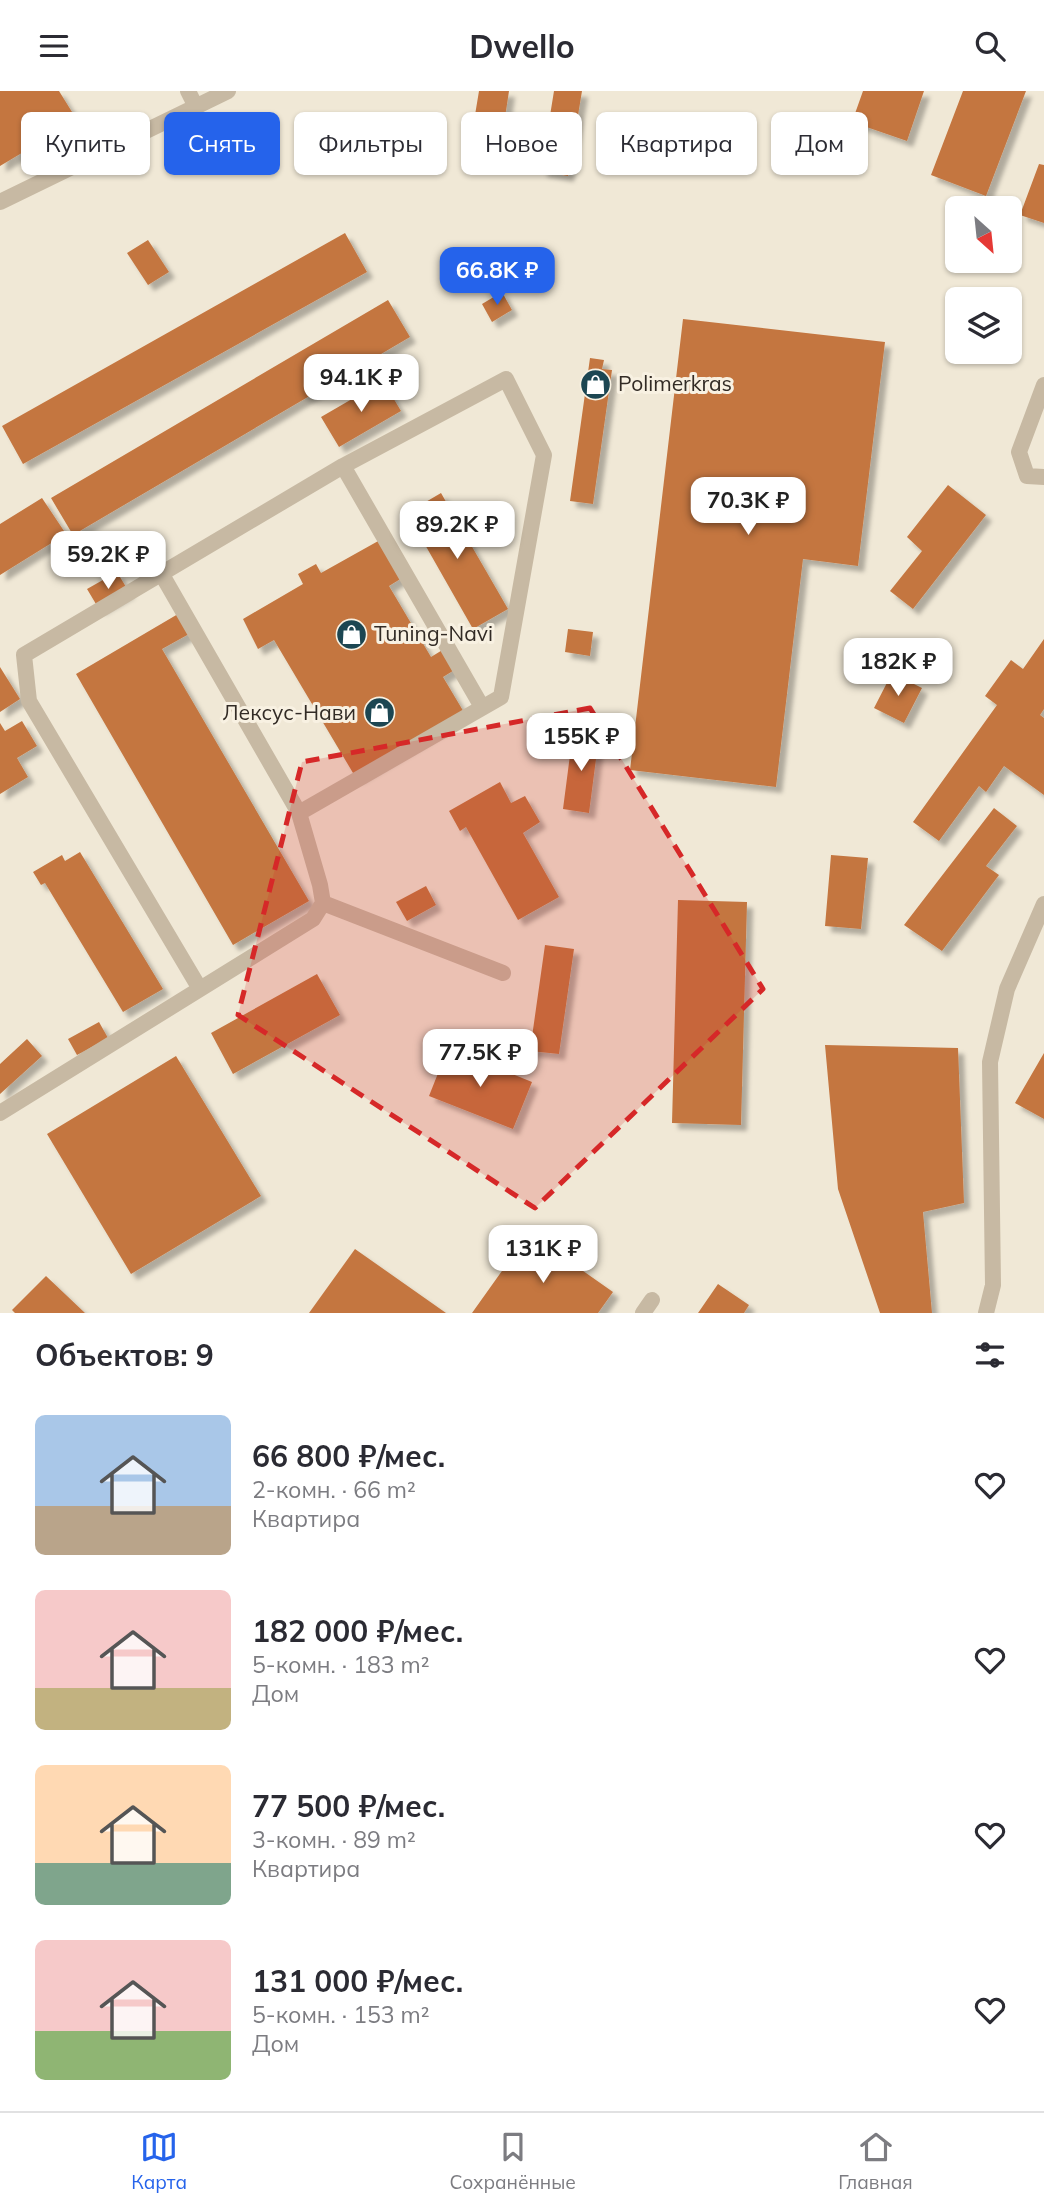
<!DOCTYPE html>
<html lang="ru">
<meta charset="utf-8">
<style>
:root{--surface:#fff;--page:#f2f2f3;--text:#2b2b33;--muted:#7c7c81;--line:#e1e1e2;--accent:#2563eb}
body{margin:0;font-family:Mulish,sans-serif;background:var(--page);color:var(--text);height:100vh;display:flex;flex-direction:column;font-size:26px;white-space:nowrap}
*{box-sizing:border-box;margin:0}
p{font-size:23px;color:var(--muted)}
.icon{flex:none;width:38px;height:38px;fill:none;stroke:currentColor;stroke-width:2;stroke-linecap:round;stroke-linejoin:round}
.map{position:relative;height:1222px;overflow:hidden}
.details{display:flex;flex-direction:column;background:var(--surface);flex:1}
.details>*{flex:none}
.guide{position:absolute;left:21px;top:21px;width:1003px;height:63px;display:flex;gap:14px}
.needle{width:46px;rotate:153deg}
.fabs{position:absolute;left:945px;top:105px;display:grid;gap:14px}
.fabs a{display:grid;place-items:center;width:77px;height:77px;border-radius:10px;background:var(--surface);box-shadow:0 2px 5px #0004;font-size:35px}
.price{position:absolute;translate:-50% -60px;padding:0 16px;border-radius:14px;background:#fff;color:#222;font-size:23px;line-height:46px;filter:drop-shadow(0 2px 4px #0008)}
.price::after{content:'';position:absolute;left:50%;top:42px;width:21px;height:16px;margin-left:-10px;background:inherit;clip-path:polygon(0 0,100% 0,50% 100%)}
.price.active{background:var(--accent);color:#fff}
ul{padding:0;list-style:none}
li{display:flex;align-items:center;gap:21px;height:175px;padding:0 35px}
li span{display:grid;place-items:center;flex:none;width:196px;height:140px;border-radius:10px;color:#555}
li>.icon{margin-inline-start:auto}
span .icon{width:84px;height:84px;fill:#fffc;stroke-width:1}
li b{font-size:30px}
h2{display:flex;justify-content:space-between;align-items:center;height:84px;padding:0 35px;font-size:30px}
.pill{padding:0 24px;border-radius:10px;background:var(--surface);box-shadow:0 2px 5px #0004;font-size:24px;line-height:63px}
.pill.active{background:var(--accent);color:#fff}
header{display:flex;justify-content:space-between;align-items:center;height:91px;padding:0 35px;background:var(--surface);font-size:32px;font-weight:700}
.tab-bar{display:flex;justify-content:space-around;align-items:center;height:98px;border-top:2px solid var(--line);background:var(--surface);font-size:19px;color:var(--muted)}
.tab-bar a{display:grid;justify-items:center;gap:4px}
.tab-bar .active{color:var(--accent)}
.map>svg:first-child{display:block}
</style>
<header><svg class="icon" aria-label="menu" viewBox="0 0 24 24"><path d="M4 6h16M4 12h16M4 18h16"/></svg>Dwello<svg class="icon" aria-label="search" viewBox="0 0 24 24"><circle cx="10" cy="10" r="6"/><path d="M15 15l6 6"/></svg></header>
<div class="map">
<svg width="1044" height="1222" viewBox="0 0 1044 1222">
<defs>
<filter id="shadow"><feDropShadow dx="6" dy="6" stdDeviation="2" flood-color="#0004"/></filter>
</defs>
<rect width="100%" height="100%" fill="#f0e8d6"/>
<path fill="#c47640" filter="url(#shadow)" d="M0 0H59L77 29 0 75Z
M479 0H509L499 66 469 60Z
M554 0H582L568 85 541 80Z
M863 0H924L907 50 852 31Z
M963 0H1026L986 105 931 84Z
M1039 73 1044 74V132L1020 124Z
M345 142 367 181 23 373 2 335Z
M148 149 169 181 148 194 127 162Z
M502 201 512 219 492 231 482 213Z
M388 209 410 246 73 444 51 407Z
M683 228 885 251 858 475 803 468 776 696 630 679Z
M590 267 604 269 602 278 612 279 593 413 570 410Z
M383 290 401 320 339 356 321 326Z
M948 394 986 424 913 518 890 500 922 460 907 446Z
M441 402 508 518 473 538 407 422Z
M42 407 66 443 0 484V433Z
M380 449 402 487 389 495 431 566 444 558 456 578 443 586 465 623 356 687 274 549 258 558 243 528 303 493 298 483 316 473 321 482Z
M117 481 129 501 99 518 87 498Z
M178 523 189 543 162 558 309 810 233 854 76 583Z
M568 538 593 541 590 565 565 561Z
M1044 548V618L1040 624 1044 627V704L1004 675 986 701 979 695 939 750 913 731 997 614 985 605 1011 569 1023 578Z
M0 576 20 608 0 621Z
M892 582 922 597 904 632 874 617Z
M22 630 37 655 17 667 28 686 0 703V632L5 640Z
M573 641 599 645 589 722 563 718Z
M500 691 511 712 525 705 540 731 523 742 559 806 518 829 466 736 460 740 449 720Z
M994 717 1017 735 986 775 999 784 942 860 904 834Z
M80 761 163 898 123 921 45 792 41 794 33 781 62 764 65 770Z
M831 764 868 767 861 838 825 835Z
M426 795 436 814 407 830 396 811Z
M678 809 747 811 741 1034 672 1032Z
M545 854 574 858 559 963 530 960Z
M317 883 340 924 233 983 211 942Z
M99 931 108 947 77 964 68 948Z
M27 948 42 965 0 1003V973Z
M825 954 958 957 964 1112 923 1121 932 1222H880L838 1098Z
M448 957 532 991 513 1038 429 1005Z
M1044 962V1028L1015 1012Z
M176 965 261 1105 131 1183 47 1043Z
M529 1142 613 1201 598 1222H472Z
M355 1158 446 1222H309Z
M46 1185 85 1222H15L12 1219Z
M718 1193 749 1214 744 1222H698Z"/>
<g fill="none" stroke-linecap="round" stroke-linejoin="round">
<path stroke="#c7b9a3" stroke-width="16" d="M188 0 196 16
M0 111 228 0
M1044 294 1019 361 1027 385 1044 386
M343 375 482 616
M323 812 503 882
M200 898 29 610 24 564 343 375 506 288 544 364 501 606 299 722
M0 1022 313 828 323 812 320 794 299 722 161 482
M643 1222 652 1209
M986 1222 993 1194 990 971 1007 898 1044 813"/>
</g>
<path fill="#d62828" fill-opacity="0.2" stroke="#d62828" stroke-width="5" stroke-dasharray="14 9" stroke-linejoin="round" d="M590 617 763 898 535 1117 238 924 302 671Z"/>
<defs>
<symbol id="shop-disc" viewBox="-11 -11 22 22"><circle r="9.5" fill="#1c4652" stroke="#f8f1e2"/><path d="M-5-2.5h2.3a2.7 3.5 0 0 1 5.4 0H5L5.5 6h-11ZM-1.5-2.5h3a1.5 2.3 0 0 0-3 0Z" fill="#fff"/></symbol>
</defs>
<g fill-rule="evenodd">
<use href="#shop-disc" x="578" y="276" width="35" height="35"/>
<use href="#shop-disc" x="334" y="526" width="35" height="35"/>
<use href="#shop-disc" x="362" y="604" width="35" height="35"/>
</g>
<g text-anchor="middle" stroke-width="6" stroke-linejoin="round" paint-order="stroke">
<g font-size="21" fill="#322b25" stroke="#f8f1e2" text-anchor="start">
<text x="618" y="300">Polimerkras</text>
<text x="374" y="550">Tuning-Navi</text>
<text x="356" y="629" text-anchor="end">Лексус-Нави</text>
</g>
</g>
</svg>
<div class="fabs">
<a><svg class="needle" viewBox="-14 -14 28 28"><path d="M0-13l5 13h-10z" fill="#e53935"/><path d="M0 13l5-13h-10z" fill="#7c7c81"/></svg></a>
<a><svg class="icon" aria-label="layers" viewBox="0 0 24 24"><path d="M12 4l9 5-9 5-9-5zM3 14l9 5 9-5"/></svg></a>
</div>
<b class="price active" style="left:497px;top:216px">66.8K ₽</b>
<b class="price" style="left:361px;top:323px">94.1K ₽</b>
<b class="price" style="left:748px;top:446px">70.3K ₽</b>
<b class="price" style="left:457px;top:470px">89.2K ₽</b>
<b class="price" style="left:108px;top:500px">59.2K ₽</b>
<b class="price" style="left:898px;top:607px">182K ₽</b>
<b class="price" style="left:581px;top:682px">155K ₽</b>
<b class="price" style="left:480px;top:998px">77.5K ₽</b>
<b class="price" style="left:543px;top:1194px">131K ₽</b>
<div class="guide">
<a class="pill">Купить</a>
<a class="pill active">Снять</a>
<a class="pill">Фильтры</a>
<a class="pill">Новое</a>
<a class="pill">Квартира</a>
<a class="pill">Дом</a>
</div>
</div>
<section class="details">
<h2>Объектов: 9<svg class="icon" aria-label="filters" viewBox="0 0 24 24"><path d="M4 7h16M4 17h16"/><circle cx="9" cy="7" r="2"/><circle cx="15" cy="17" r="2"/></svg></h2>
<ul>
<li><span style="background:linear-gradient(#a9c7e8 65%,#b9a48a 0)"><svg class="icon" aria-label="home" viewBox="0 0 24 24"><path d="M3 11l9-7 9 7M6 9v11h12V9"/></svg></span><div><b>66 800 ₽/мес.</b><p>2-комн. · 66 m²</p><p>Квартира</p></div><svg class="icon" aria-label="heart" viewBox="0 0 24 24"><path d="M12 20l-8-8c-3-5 5-10 8-4 3-6 11-1 8 4z"/></svg></li>
<li><span style="background:linear-gradient(#f6c9c9 70%,#c2b280 0)"><svg class="icon" aria-label="home" viewBox="0 0 24 24"><path d="M3 11l9-7 9 7M6 9v11h12V9"/></svg></span><div><b>182 000 ₽/мес.</b><p>5-комн. · 183 m²</p><p>Дом</p></div><svg class="icon" aria-label="heart" viewBox="0 0 24 24"><path d="M12 20l-8-8c-3-5 5-10 8-4 3-6 11-1 8 4z"/></svg></li>
<li><span style="background:linear-gradient(#ffd9b3 70%,#7fa58c 0)"><svg class="icon" aria-label="home" viewBox="0 0 24 24"><path d="M3 11l9-7 9 7M6 9v11h12V9"/></svg></span><div><b>77 500 ₽/мес.</b><p>3-комн. · 89 m²</p><p>Квартира</p></div><svg class="icon" aria-label="heart" viewBox="0 0 24 24"><path d="M12 20l-8-8c-3-5 5-10 8-4 3-6 11-1 8 4z"/></svg></li>
<li><span style="background:linear-gradient(#f6c9c9 65%,#8fb573 0)"><svg class="icon" aria-label="home" viewBox="0 0 24 24"><path d="M3 11l9-7 9 7M6 9v11h12V9"/></svg></span><div><b>131 000 ₽/мес.</b><p>5-комн. · 153 m²</p><p>Дом</p></div><svg class="icon" aria-label="heart" viewBox="0 0 24 24"><path d="M12 20l-8-8c-3-5 5-10 8-4 3-6 11-1 8 4z"/></svg></li>
</ul>
</section>
<nav class="tab-bar">
<a class="active"><svg class="icon" aria-label="map" viewBox="0 0 24 24"><path d="M3 6l6-2 6 2 6-2v14l-6 2-6-2-6 2zM9 4v14M15 6v14"/></svg>Карта</a>
<a><svg class="icon" aria-label="saved" viewBox="0 0 24 24"><path d="M7 4h10v16l-5-4-5 4z"/></svg>Сохранённые</a>
<a><svg class="icon" aria-label="home" viewBox="0 0 24 24"><path d="M3 11l9-7 9 7M6 9v11h12V9"/></svg>Главная</a>
</nav>
